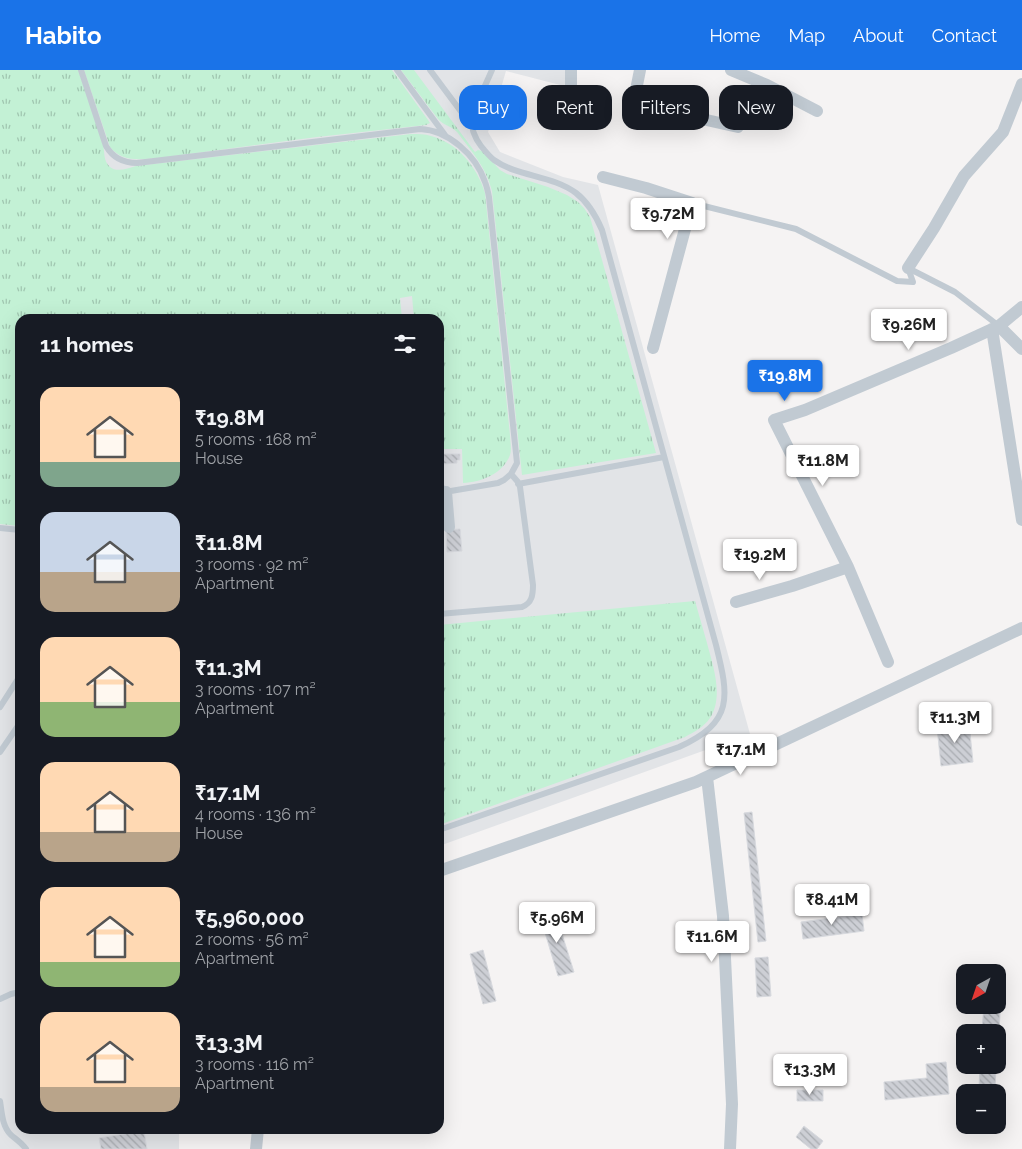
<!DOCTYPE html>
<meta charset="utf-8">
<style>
:root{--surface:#171b24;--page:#242831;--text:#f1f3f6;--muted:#9ea1a6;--accent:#1a73e8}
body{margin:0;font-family:Raleway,sans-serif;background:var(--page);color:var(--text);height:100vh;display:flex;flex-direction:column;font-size:19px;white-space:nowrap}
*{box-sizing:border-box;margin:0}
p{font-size:16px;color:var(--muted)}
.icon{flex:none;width:28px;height:28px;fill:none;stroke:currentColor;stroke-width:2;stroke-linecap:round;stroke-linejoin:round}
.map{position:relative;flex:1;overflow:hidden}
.side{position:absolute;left:15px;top:244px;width:429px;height:820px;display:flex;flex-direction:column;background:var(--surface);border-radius:15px;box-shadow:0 5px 20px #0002}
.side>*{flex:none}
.guide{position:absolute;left:459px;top:15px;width:475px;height:45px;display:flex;gap:10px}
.needle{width:32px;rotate:220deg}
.fabs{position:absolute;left:956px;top:894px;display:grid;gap:10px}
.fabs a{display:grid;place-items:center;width:50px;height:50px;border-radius:10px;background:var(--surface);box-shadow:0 5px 20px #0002;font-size:25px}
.price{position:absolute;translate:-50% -42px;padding:0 11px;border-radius:5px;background:#fff;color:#222;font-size:16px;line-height:32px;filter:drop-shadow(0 1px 2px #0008)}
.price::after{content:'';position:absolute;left:50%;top:30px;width:15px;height:11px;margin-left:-8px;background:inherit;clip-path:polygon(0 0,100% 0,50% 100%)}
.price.active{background:var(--accent);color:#fff}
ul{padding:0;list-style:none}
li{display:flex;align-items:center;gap:15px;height:125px;padding:0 25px}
li span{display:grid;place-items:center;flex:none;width:140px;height:100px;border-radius:15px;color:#555}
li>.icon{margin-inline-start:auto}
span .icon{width:60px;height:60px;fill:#fffc;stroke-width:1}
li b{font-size:21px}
h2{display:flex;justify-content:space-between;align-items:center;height:60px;padding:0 25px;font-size:21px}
.pill{padding:0 18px;border-radius:15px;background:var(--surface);box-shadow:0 5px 20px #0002;font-size:18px;line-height:45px}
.pill.active{background:var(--accent);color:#fff}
header{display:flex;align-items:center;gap:30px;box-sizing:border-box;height:70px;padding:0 25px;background:var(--accent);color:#fff}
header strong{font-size:24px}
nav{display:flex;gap:28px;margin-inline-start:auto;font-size:18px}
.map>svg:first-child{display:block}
</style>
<header>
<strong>Habito</strong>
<nav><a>Home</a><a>Map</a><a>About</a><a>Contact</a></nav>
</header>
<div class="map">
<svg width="1022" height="1079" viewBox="0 0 1022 1079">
<defs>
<pattern id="grass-tufts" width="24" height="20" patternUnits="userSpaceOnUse" patternTransform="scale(1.25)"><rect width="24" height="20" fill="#c3f1d5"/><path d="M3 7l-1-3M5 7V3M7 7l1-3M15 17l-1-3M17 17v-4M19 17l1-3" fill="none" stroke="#a0c6b0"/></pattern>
<pattern id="building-back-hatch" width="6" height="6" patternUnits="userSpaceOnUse" patternTransform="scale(1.25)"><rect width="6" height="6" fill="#cdcfd5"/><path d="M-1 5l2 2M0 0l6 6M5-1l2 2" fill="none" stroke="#a8abb0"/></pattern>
</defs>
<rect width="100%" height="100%" fill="#f5f3f3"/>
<path fill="#e2e4e7" d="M0 0H566L569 8 564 16 506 1 488 62 500 82 563 107 598 115 750 664 439 776V249H20V1059H179V1079H0Z"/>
<path fill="url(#grass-tufts)" d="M0 0H78C87 25 96 50 103 75 105 82 103 91 110 97 117 103 128 98 136 96L411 64C418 64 425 64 431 66 458 73 477 97 485 123L510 365C510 372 512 379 510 385 503 404 481 412 463 413L462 379H441L439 299V249H414L412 226 400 228 402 249H20V456L0 454Z
M84 0H392L428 50 430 53 426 55 317 67 159 88C140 89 123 93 110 77Z
M401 0H414L475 82 478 80 482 81 500 100 507 104 548 117 567 125 578 132 584 138 590 147 656 383 522 405 492 121C486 97 472 82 457 62 451 56 443 55 438 49Z
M695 531C699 545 703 559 707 573 713 596 724 626 710 648 704 657 694 662 685 667L439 755V555Z"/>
<path fill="url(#building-back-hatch)" stroke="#d7d9de" d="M442 384H460V390H457V393L442 394Z
M460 459 462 481 447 482 446 460Z
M969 653 973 692 941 696 937 657Z
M752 742 766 871 758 872 744 743Z
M555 842 574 902 558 906 540 846Z
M862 844 864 861 803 869 801 852Z
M483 880 496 931 483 934 470 884Z
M768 887 771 926 757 927 755 888Z
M998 927H1001L998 978V962H982L984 935H998Z
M946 992 949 1024 885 1030 884 1012 927 1008 926 994Z
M980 995H996L995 1020 979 1019Z
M797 1020H823V1031H797Z
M804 1056 823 1071 817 1079H811L796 1067Z
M144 1061 147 1079H101L99 1068Z"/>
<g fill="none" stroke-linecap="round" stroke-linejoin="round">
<path stroke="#c1cad2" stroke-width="6" d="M81 0 106 76C113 88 123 93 137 93L420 59C448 60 476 85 485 112 487 117 488 122 489 127L517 393 511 404 518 412 520 417 533 515C533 525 532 533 522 537L439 544
M397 0 445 65
M430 0 471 55
M692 133 796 159 897 211 913 212 908 198 955 222 999 256
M439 414 446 422
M518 414 664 387
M439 423 498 413 504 410 511 404
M0 458 20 460
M0 637 20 606
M0 682 20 653
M439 760 679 677C734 652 729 627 716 575L602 160C596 146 589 133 576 123 552 105 518 107 494 90 489 86 485 81 481 76 474 67 471 58 471 47L492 0
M0 929 11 924 20 922
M0 1031C2 1043 2 1056 11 1065 17 1070 22 1073 26 1079"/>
<path stroke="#c1cad2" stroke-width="12" d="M640 0 636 20 684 33V45L738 57
M731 0 767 15 817 41
M566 46 571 25V0
M603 107 646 118 692 133 653 278
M908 198 934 158 964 106 1003 62 1022 14
M999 256 1022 279
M992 259 1022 450
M446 422 449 457
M736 532 792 516 848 497
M888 592 848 497 774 350 805 340 951 278 999 256 1022 237
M707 707 723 846 732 1034 730 1079
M439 801 696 712 1022 558
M256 1079 258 1059"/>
</g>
</svg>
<div class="fabs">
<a><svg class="needle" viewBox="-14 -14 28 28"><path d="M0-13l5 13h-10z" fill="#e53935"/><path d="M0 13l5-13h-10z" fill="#9ea1a6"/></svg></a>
<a>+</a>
<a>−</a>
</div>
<b class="price" style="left:668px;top:170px">₹9.72M</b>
<b class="price" style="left:909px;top:281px">₹9.26M</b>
<b class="price active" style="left:785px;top:332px">₹19.8M</b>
<b class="price" style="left:823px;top:417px">₹11.8M</b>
<b class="price" style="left:760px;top:511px">₹19.2M</b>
<b class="price" style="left:955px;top:674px">₹11.3M</b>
<b class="price" style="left:741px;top:706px">₹17.1M</b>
<b class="price" style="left:832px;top:856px">₹8.41M</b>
<b class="price" style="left:557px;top:874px">₹5.96M</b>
<b class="price" style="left:712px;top:893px">₹11.6M</b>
<b class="price" style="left:810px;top:1026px">₹13.3M</b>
<div class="guide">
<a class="pill active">Buy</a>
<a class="pill">Rent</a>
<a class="pill">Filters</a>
<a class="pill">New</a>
</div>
<section class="side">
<h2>11 homes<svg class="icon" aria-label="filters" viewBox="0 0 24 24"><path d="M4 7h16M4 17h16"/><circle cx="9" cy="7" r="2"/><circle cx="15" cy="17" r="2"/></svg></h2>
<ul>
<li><span style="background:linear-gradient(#ffd9b3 75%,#7fa58c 0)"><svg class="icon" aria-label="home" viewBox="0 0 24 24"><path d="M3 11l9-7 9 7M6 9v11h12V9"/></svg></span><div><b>₹19.8M</b><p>5 rooms · 168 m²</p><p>House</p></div></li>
<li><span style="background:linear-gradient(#c9d6e8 60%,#b9a48a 0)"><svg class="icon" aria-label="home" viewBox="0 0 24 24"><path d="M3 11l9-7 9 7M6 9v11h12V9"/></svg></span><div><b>₹11.8M</b><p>3 rooms · 92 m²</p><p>Apartment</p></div></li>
<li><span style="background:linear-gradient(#ffd9b3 65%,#8fb573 0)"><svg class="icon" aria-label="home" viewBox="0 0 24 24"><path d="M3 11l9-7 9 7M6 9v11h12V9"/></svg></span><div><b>₹11.3M</b><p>3 rooms · 107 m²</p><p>Apartment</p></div></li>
<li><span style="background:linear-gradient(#ffd9b3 70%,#b9a48a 0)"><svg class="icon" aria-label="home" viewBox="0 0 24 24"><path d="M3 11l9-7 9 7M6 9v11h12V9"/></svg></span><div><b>₹17.1M</b><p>4 rooms · 136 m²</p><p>House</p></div></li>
<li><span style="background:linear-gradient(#ffd9b3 75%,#8fb573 0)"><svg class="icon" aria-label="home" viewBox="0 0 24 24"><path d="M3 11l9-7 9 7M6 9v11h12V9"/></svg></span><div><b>₹5,960,000</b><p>2 rooms · 56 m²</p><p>Apartment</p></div></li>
<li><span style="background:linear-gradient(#ffd9b3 75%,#b9a48a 0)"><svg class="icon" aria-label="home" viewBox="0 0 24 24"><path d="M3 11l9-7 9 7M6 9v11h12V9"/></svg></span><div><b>₹13.3M</b><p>3 rooms · 116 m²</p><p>Apartment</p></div></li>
</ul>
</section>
</div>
